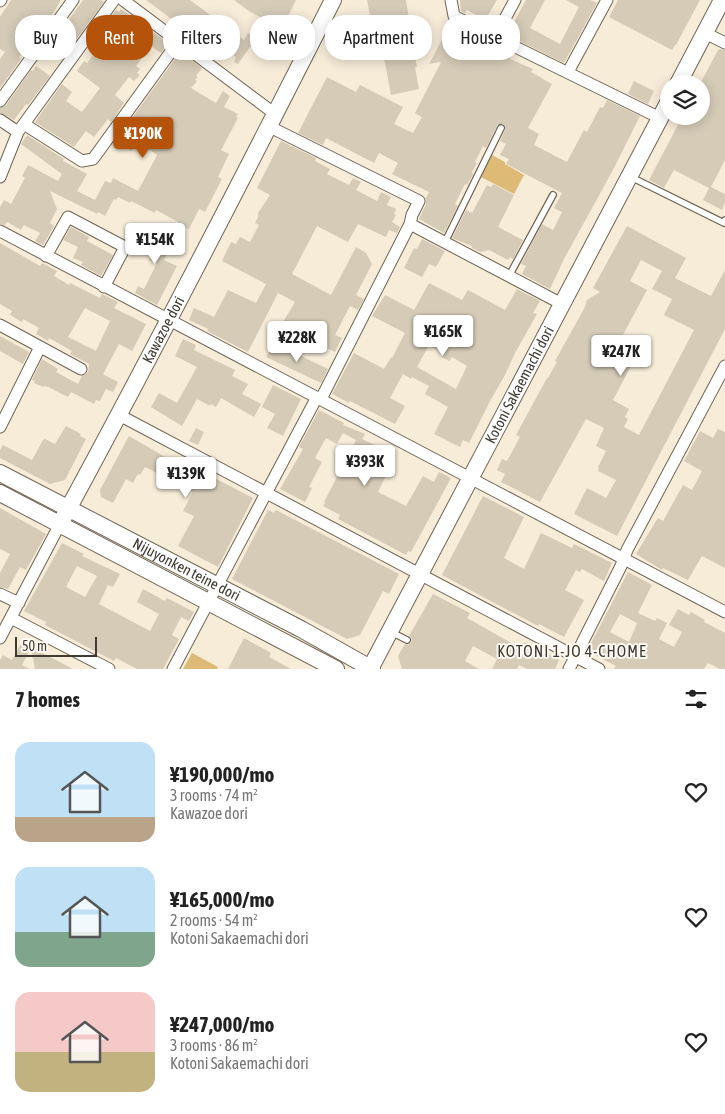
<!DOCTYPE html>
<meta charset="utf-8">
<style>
:root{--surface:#fff;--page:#f6f6f6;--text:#222;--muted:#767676;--accent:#b45309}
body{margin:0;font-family:"Asap Condensed",sans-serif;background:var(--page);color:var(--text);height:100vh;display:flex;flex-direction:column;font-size:19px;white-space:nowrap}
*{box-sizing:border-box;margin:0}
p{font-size:16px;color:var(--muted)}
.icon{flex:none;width:28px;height:28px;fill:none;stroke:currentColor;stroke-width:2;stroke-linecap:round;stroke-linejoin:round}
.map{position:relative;height:669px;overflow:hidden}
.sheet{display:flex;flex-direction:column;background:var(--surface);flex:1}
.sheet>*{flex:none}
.banner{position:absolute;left:15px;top:15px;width:695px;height:45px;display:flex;gap:10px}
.buttons{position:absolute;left:660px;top:75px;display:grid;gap:10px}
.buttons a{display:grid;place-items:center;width:50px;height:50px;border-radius:50%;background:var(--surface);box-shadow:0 2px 12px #0003;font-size:25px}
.scale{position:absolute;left:15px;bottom:12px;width:82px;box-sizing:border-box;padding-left:5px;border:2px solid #3f3b33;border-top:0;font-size:14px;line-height:18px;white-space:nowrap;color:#3f3b33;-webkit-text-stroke:4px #fffaf2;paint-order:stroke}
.price{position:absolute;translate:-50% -42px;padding:0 11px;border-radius:5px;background:#fff;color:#222;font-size:16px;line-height:32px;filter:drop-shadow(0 1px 2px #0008)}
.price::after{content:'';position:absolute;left:50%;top:30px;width:15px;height:11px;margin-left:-8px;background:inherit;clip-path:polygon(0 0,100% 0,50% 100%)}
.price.selected{background:var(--accent);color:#fff}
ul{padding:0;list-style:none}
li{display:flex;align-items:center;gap:15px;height:125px;padding:0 15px}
li span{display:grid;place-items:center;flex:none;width:140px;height:100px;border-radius:15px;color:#555}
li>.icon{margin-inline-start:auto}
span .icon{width:60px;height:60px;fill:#fffc;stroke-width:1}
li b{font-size:21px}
h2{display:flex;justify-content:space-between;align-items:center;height:60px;padding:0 15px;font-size:21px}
.pill{padding:0 18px;border-radius:20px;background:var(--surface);box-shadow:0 2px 12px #0003;font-size:18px;line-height:45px}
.pill.selected{background:var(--accent);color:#fff}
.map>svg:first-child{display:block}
</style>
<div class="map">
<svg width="725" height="669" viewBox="0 0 725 669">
<rect width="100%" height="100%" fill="#f7ecd8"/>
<path fill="#ddba75" d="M492 155 505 162V164L524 175 514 194 481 177Z
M192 653 218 667 217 669H183Z"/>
<path fill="#d5cbb7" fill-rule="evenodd" d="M11 0H61L51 17 40 24 44 27 37 38 32 34 22 48 25 50 19 57 21 59 0 88V59L5 52 0 49V17Z
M83 0H101L104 2 63 57 49 48Z
M146 0H190L244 40 248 33 263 42 274 24 250 12 234 0H296L286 20 300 27 294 39 284 34 270 57 250 47 238 64 234 62 236 57 229 52 224 58Z
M367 0H406L417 67H415L419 89 391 95 380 36 374 37Z
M460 0H497L485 20 467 10 465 13 461 11Z
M526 0H545L530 28 560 44 579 7 566 0H590L597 3 564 63 507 35Z
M618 0H700L676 45H675L672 50 609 17Z
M121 9 168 43 161 53 151 46 136 66 140 69 137 73 140 75 134 81 129 77 115 95 124 103 111 122 108 119 94 137 86 131 74 147 35 122 62 84 72 92 66 101 82 112 100 88 77 71 84 61 87 63 103 42 98 35 116 10 119 12Z
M449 26 457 30 459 27 513 54 510 59 533 69 531 72 552 84 528 128 539 134 534 145 567 162 584 130 587 132 600 107 603 108 607 100 640 116 613 170 564 259 550 289 522 274 526 266 521 264 542 224 553 230 562 212 554 208 562 193 506 164 509 159 500 155 506 144 500 141 505 130 503 124H498L486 148 483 146 475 162 477 163 472 172 473 175 467 185 465 184 455 204 458 206 444 233 419 219 426 204V198L429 192 392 174 398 163 379 153 374 163 326 138 323 145 298 133 327 77 356 92 360 85 403 107 394 124 413 133 422 117 415 113 441 62 429 64Z
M720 49 725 50V160L711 187 725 194V203L722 210 703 200 709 188 674 170 664 188 649 180 681 119 688 122 692 116H701V82L718 50Z
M180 52 202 68 196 76 198 77 195 80 197 81 191 88 216 103 223 91 230 96 224 107 238 114 236 117 238 118 221 150 229 154 218 177 222 179 205 212 199 209 189 229 179 225 180 223 156 210 155 213 131 201 130 203 118 197 116 200 114 199 105 216 98 212 97 214 50 191 57 209 50 223 54 226 43 245 35 241 40 233 24 225 21 230 7 222 5 225 0 224V207L4 200 11 204 25 178 22 176 28 165 58 181 62 174 21 144 27 135 64 159 63 161 87 174 77 191 95 200 105 181 111 183 113 178 138 191 157 155 138 141 131 151 116 140Z
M36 66 50 76 28 105 26 104 14 120 0 113V108L6 105 31 70 33 71Z
M634 81 654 91 648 104 628 94Z
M281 141 316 158 315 161 330 169 327 174 349 185 353 178 361 182 356 190 377 201 381 192 391 197 387 205 396 209 394 214 396 215 392 222 400 227 397 233 389 230 386 237 358 224 348 242 317 226 292 274 331 295 356 247 366 253 372 264 356 295 364 299 358 310 350 306 335 335 342 338 335 352 280 327 295 302 278 293 248 352 207 331 208 329 189 320 194 308 214 317 228 290 256 303 266 284 222 261 231 242 236 244 240 237 250 242 259 225 255 223 258 217V213L270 195 257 188Z
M493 184 514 195 498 227 523 240 513 259 510 257 508 260 489 250 480 252 472 248V246L452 238 466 210 472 213 487 185 491 187Z
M136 224 173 244 164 260 177 266 157 305 135 293 138 286 144 289 157 263 149 260 154 249 130 236Z
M627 226 686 258 675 278 711 296 725 270V329L617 536 574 514 587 488 606 498 616 480 598 471 599 468 598 467 606 451 596 446 604 428 586 419 540 502 501 482 505 474 497 470 502 459 507 461 520 437 516 435 547 378H548L557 362 555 361 585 307 587 300 600 292 593 288ZM641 260 662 271 652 289 672 299 664 315 694 330 639 435 624 427 628 419 625 417 629 409 613 400 631 366 615 357 620 348 617 346 647 290 630 281Z
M71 227 89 237 87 241 113 255 101 276 81 265 83 262 73 258 78 247 63 240Z
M422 239 445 251 436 267 429 264 422 277 404 268 414 248 417 249Z
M0 243 40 266 42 263 57 271 54 276 69 285 70 283 100 298 102 294 118 302 114 308 146 324 132 351 119 344 103 374 118 382 113 392 106 389 100 401 96 400 94 404 71 392 68 397 48 387 44 386 43 387 34 383 35 381 32 380 42 359 58 369 56 372 78 384 82 376 88 372 89 364 70 354 72 351 49 338 48 341 36 334 39 328 23 319 22 322 10 315 12 311 0 304ZM85 308 110 321 96 351 68 337Z
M429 283 462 300 468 290 505 310 517 289 540 301 533 313 537 314 515 353 505 375 489 403 469 443 463 440 460 447 434 434 448 407 425 394 429 386 412 377 411 379 403 374 390 398 405 406 395 424 350 401 349 403 332 394 354 353 384 369 391 357 392 358 405 333 372 316 385 295 414 310ZM429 345 444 353 442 357 449 361 452 357 467 366 456 389 417 367Z
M0 336 29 352 23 364 0 351Z
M183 339 196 345 194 350 235 370 232 376 248 384 242 394 261 404 254 417 221 398 216 407 211 404 210 406 197 399 182 426 151 407 159 393 177 403 197 367 175 356Z
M274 343 328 369 321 383 266 357Z
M273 385 301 399 283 436 267 428 275 414 262 407Z
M319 410 344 423 343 425 365 434 362 439 396 455 378 492 406 506 423 476 434 482 439 472 451 478 411 552 408 551 406 555 338 519 340 515 323 506 325 503 324 502 356 440 343 433 337 444 326 438 315 458 322 462 309 487 312 488 305 502 280 489 303 449 299 447Z
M66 426 81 434 80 436 86 439 65 480 50 484 0 458V450L3 445 32 460 43 440 45 439 55 444Z
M196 428 204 432 198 445 189 441Z
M718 429 725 432V568L702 556 688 580 663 568 662 570 636 554 658 518 663 521 683 485 692 490 702 471 684 461 700 431 713 438Z
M129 436 172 461 173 457 181 461 179 466 200 477 203 472 253 498 218 567 178 546 194 516 183 511 193 492 145 467 140 475 138 474 133 483 126 479 113 503 101 497 100 490Z
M483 496 524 517 504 558 524 569 541 533 572 548 574 544 612 563 604 581 582 569 580 572 576 570 565 590 584 600 564 637 539 624 538 626 442 575Z
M0 508 46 534 26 570 20 567 8 589 0 587V573L10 554 0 549Z
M268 510 274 513 276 510 399 574 389 594 383 591 360 635 347 639 232 579Z
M62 543 84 554 82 556 120 574 113 587 108 585 99 604 150 631 159 614 137 602 143 589 165 601 167 598 194 612 189 621 181 617 172 635 179 639 163 669H137L116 658 114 661 45 625 46 622 24 611ZM77 566 97 576 85 597 66 587Z
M628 572 652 585 638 613 655 621 657 618 667 623 659 639 674 647 682 632 669 625 678 609 689 615 691 612 705 620 704 622 725 633V669H720L708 663 704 669H614L616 666 587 651ZM620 614 637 623 629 642 610 632Z
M433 594 470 613 467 618 506 640 520 648 524 642 542 652 543 651 559 660 555 669H527L519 665 517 669H492L497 659 473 646 465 661 479 669H402L398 656 405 644 408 645 411 642 412 639 409 636Z
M244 638 271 653 269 657 291 669H228Z
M23 640 32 645 31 647 73 669H35L31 648 22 665 30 669H0V660L3 655 12 660Z"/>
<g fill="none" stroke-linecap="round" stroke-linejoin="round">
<defs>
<path id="lane" d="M631 177 724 223 725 220
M445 242 501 128
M509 276 553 195
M391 632 407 640"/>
<path id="street" d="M123 0 275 114
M451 0 454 16 495 37
M515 0 495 37 660 118
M0 1 1 0
M705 33 725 43
M568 72 607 0
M0 101 73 0
M0 120 18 132
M24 124 82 161 93 159 178 42
M270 127 419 201 412 215 410 224
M0 177 18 132 114 0
M0 231 725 612
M46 256 68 217 125 247 104 287
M0 325 81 369
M321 399 410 224 562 304
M119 415 599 669
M0 427 40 347
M0 594 19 603
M11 618 109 669
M0 638 60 524
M173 669 317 397
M569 669 621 566 627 550 725 366"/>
<g id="secondary">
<path d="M678 84 722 0"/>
<path id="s1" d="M0 473 301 629 372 669"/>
<path d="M0 493 336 669"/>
<path id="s2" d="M60 524C154 351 244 176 333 0"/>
<path id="s3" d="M370 669 669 101"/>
</g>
</defs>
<use href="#lane" stroke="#6f6554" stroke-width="8"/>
<use href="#street" stroke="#6f6554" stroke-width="13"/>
<use href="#secondary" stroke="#6f6554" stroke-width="18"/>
<use href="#lane" stroke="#fff" stroke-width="5.5"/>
<use href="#street" stroke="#fff" stroke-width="11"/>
<use href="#secondary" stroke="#fff" stroke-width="16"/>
</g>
<g text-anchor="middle" stroke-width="4" stroke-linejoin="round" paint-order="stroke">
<g font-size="15" fill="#3f3b33" stroke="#fffaf2">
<text dy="5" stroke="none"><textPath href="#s2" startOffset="220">Kawazoe dori</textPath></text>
<text dy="5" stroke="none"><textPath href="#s3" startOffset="321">Kotoni Sakaemachi dori</textPath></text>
<text dy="5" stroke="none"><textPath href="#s1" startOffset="210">Nijuyonken teine dori</textPath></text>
</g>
<g font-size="16" letter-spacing="1" fill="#3f3b33" stroke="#fffaf2">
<text x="572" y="657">KOTONI 1-JO 4-CHOME</text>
</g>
</g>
</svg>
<div class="buttons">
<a><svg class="icon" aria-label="layers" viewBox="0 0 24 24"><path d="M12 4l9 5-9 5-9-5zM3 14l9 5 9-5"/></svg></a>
</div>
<div class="scale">50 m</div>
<b class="price selected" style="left:143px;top:159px">¥190K</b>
<b class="price" style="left:155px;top:265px">¥154K</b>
<b class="price" style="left:443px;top:357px">¥165K</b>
<b class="price" style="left:297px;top:363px">¥228K</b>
<b class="price" style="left:621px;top:377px">¥247K</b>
<b class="price" style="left:365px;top:487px">¥393K</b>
<b class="price" style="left:186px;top:499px">¥139K</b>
<div class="banner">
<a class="pill">Buy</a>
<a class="pill selected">Rent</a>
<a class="pill">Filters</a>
<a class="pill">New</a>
<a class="pill">Apartment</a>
<a class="pill">House</a>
</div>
</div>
<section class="sheet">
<h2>7 homes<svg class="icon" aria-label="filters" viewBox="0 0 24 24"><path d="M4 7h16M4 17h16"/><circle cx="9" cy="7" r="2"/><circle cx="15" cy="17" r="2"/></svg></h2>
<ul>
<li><span style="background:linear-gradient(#bfe0f5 75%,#b9a48a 0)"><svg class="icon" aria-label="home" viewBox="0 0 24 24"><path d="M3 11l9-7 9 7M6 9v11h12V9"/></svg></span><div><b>¥190,000/mo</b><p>3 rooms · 74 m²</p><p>Kawazoe dori</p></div><svg class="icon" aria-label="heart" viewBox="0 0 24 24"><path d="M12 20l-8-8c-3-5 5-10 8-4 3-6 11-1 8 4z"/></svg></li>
<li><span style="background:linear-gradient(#bfe0f5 65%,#7fa58c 0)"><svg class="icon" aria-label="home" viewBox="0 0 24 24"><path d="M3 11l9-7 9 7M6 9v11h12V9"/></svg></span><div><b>¥165,000/mo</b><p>2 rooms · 54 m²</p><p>Kotoni Sakaemachi dori</p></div><svg class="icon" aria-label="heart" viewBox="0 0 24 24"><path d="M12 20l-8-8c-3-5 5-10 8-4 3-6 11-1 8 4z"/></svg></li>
<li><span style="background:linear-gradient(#f6c9c9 60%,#c2b280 0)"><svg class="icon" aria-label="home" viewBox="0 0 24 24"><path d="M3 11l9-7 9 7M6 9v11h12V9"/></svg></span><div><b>¥247,000/mo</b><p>3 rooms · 86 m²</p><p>Kotoni Sakaemachi dori</p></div><svg class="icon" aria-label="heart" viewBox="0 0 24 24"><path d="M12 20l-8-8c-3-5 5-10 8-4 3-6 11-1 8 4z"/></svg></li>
</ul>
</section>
